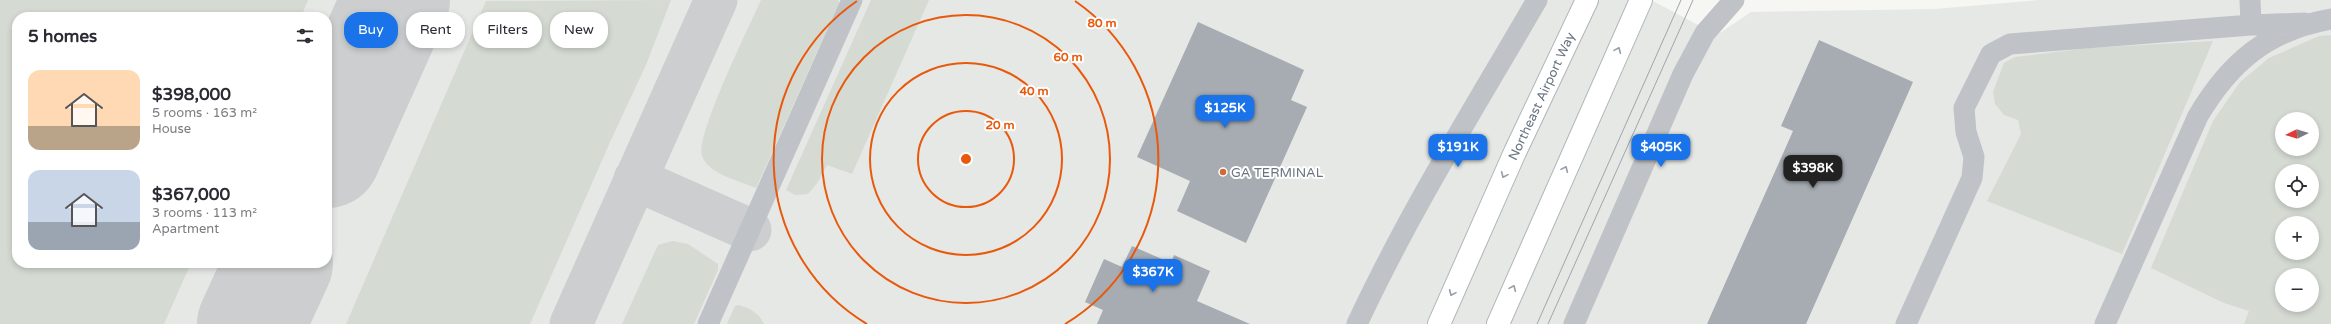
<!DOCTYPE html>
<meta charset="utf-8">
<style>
:root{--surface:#fff;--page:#f2f2f3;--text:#2b2b33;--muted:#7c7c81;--accent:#1a73e8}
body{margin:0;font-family:"Varela Round",sans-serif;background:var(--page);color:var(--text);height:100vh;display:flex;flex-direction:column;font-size:15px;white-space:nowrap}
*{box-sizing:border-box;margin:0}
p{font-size:13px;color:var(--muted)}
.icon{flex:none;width:22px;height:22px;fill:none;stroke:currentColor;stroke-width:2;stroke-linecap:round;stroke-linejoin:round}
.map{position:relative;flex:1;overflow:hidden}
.drawer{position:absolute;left:12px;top:12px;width:320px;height:256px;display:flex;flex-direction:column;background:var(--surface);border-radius:16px;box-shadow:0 2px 6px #0003}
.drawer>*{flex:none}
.hud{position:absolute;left:344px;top:12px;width:380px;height:36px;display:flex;gap:8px}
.needle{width:26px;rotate:265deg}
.tools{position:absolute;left:2275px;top:112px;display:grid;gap:8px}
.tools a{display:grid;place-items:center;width:44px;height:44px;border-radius:50%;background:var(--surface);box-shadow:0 2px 6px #0003;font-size:20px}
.price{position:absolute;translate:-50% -34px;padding:0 9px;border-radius:8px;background:var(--accent);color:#fff;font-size:13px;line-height:26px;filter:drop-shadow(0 1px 2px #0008)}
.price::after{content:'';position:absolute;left:50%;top:24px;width:12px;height:9px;margin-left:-6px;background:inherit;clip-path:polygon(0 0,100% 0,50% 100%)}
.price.active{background:#222;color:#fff}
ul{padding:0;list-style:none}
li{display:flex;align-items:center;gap:12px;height:100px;padding:0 16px}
li span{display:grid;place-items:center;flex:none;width:112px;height:80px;border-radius:12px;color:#555}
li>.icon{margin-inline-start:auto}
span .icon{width:48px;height:48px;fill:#fffc;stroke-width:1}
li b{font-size:17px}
h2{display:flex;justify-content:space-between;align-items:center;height:48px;padding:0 16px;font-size:17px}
.tag{padding:0 14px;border-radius:16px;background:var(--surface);box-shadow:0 2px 6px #0003;font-size:14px;line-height:36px}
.tag.active{background:var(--accent);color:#fff}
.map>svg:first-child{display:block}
</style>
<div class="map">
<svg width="2331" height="324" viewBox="0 0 2331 324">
<rect width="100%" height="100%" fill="#f6f6f3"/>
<path fill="#e6e8e6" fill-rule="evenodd" d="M0 0H1651L1717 35 1751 12 1935 9 2039 0H2331V324H0ZM17 17H327V263H17ZM2282 119H2312V149H2282ZM2282 171H2312V201H2282ZM2282 223H2312V253H2282ZM2282 275H2312V305H2282Z"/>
<path fill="#d5dad3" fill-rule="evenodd" d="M0 0H308L301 17H17V263H191L164 324H0Z
M671 0 646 65 611 140 530 324H346L486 1Z
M761 0H838L839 3 756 188C740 181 708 174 702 156 695 136 750 25 761 0Z
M871 0H929L852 174 827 165 818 182 808 194 795 195 786 190Z
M2331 35V324H2244L2249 311 2224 303 2151 268 2213 121 2240 82 2269 58 2319 36ZM2282 119H2312V149H2282ZM2282 171H2312V201H2282ZM2282 223H2312V253H2282ZM2282 275H2312V305H2282Z
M2213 41 2122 254 1987 201 2021 134 2018 120 2004 115 1995 104 1993 92 2004 63 2015 57 2089 48Z
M672 241 688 244 718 264V270L694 324H622L658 245Z
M738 305C749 307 760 314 764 324H727L735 306Z"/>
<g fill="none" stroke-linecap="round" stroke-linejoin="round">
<path stroke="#cccecf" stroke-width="43" d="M635 179 750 230
M571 324 716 0"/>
<path stroke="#cccecf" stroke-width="108" d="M327 154 396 0
M251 324 279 263"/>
</g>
<path fill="#a6acb2" d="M1198 22 1304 70 1291 100 1307 107 1246 243 1177 211 1190 181 1137 157Z
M1819 40 1913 82 1806 324H1707L1793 131 1781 126Z
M1132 246 1171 263 1174 255 1210 271 1197 301 1250 324H1097L1103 310 1085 302 1104 259 1122 267Z"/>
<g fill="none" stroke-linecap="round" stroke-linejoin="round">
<defs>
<path id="major" d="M1439 324 1515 152 1587 0
M1498 324 1641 0"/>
</defs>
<use href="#major" stroke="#b1b4b8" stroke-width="24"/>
<path stroke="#bfc2c6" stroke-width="21" d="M2250 0 2251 25
M708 324 852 0
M1357 324C1409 212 1475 107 1537 0
M1574 324 1683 74 1705 33 1734 0
M1906 324 1972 178 1974 157 1966 132 1964 108 1991 54 2010 44 2251 25 2305 23
M2105 324 2198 116C2230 62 2268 30 2331 19"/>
<use href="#major" stroke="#fff" stroke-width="22"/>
<path stroke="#a1a5ab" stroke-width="1" d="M1537 324 1681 0
M1548 324 1693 0"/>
</g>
<defs><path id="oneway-chevron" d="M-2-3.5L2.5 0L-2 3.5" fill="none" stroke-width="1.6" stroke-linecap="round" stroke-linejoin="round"/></defs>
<g stroke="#959da7">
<use href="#oneway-chevron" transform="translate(1618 50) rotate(-66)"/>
<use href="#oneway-chevron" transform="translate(1565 169) rotate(-66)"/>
<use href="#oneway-chevron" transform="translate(1504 175) rotate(114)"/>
<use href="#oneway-chevron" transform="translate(1513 288) rotate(-66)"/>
<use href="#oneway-chevron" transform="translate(1452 293) rotate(114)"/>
</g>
<g fill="none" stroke="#e8590c" stroke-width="2">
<circle cx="966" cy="159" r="48"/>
<circle cx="966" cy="159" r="96"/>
<circle cx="966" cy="159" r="144"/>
<path d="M867 324A192 192 0 0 1 857 1M1075 1A192 192 0 0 1 1065 324"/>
</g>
<circle fill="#d06b39" stroke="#fff" stroke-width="1.5" cx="1223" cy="172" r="4"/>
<g text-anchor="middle" stroke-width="4" stroke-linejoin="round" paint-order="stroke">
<g font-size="13" fill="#687381" stroke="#fff">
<text transform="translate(1541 96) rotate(-65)" y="5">Northeast Airport Way</text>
</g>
<g font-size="13" fill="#687381" stroke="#fff" text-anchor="start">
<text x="1231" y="177">GA TERMINAL</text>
</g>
</g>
<circle cx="966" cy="159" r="6" fill="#e8590c" stroke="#fff" stroke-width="2"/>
<g font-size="12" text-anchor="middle" font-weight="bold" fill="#e8590c" stroke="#fff" stroke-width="4" stroke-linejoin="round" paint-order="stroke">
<text x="1102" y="27">80 m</text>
<text x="1068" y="61">60 m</text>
<text x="1034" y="95">40 m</text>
<text x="1000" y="129">20 m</text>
</g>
</svg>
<div class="tools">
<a><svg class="needle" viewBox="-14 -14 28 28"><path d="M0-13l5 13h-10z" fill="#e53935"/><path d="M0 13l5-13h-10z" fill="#7c7c81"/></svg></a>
<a><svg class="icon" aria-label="locate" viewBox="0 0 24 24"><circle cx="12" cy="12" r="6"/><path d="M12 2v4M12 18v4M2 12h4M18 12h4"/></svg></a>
<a>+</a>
<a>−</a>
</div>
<b class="price" style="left:1225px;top:129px">$125K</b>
<b class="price" style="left:1458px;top:168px">$191K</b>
<b class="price" style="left:1661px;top:168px">$405K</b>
<b class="price active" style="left:1813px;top:189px">$398K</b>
<b class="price" style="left:1153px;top:293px">$367K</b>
<div class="hud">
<a class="tag active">Buy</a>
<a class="tag">Rent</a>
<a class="tag">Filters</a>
<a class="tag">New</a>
</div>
<section class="drawer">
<h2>5 homes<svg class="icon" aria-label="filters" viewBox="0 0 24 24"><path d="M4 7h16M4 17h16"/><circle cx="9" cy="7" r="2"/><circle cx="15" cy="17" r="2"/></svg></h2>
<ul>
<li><span style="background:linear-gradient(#ffd9b3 70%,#b9a48a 0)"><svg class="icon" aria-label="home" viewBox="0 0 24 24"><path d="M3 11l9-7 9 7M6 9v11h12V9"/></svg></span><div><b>$398,000</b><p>5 rooms · 163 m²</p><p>House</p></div></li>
<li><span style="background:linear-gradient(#c9d6e8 65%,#9aa5b1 0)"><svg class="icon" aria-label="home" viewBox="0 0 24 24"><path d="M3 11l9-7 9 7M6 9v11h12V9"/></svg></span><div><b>$367,000</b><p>3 rooms · 113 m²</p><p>Apartment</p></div></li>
</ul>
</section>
</div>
